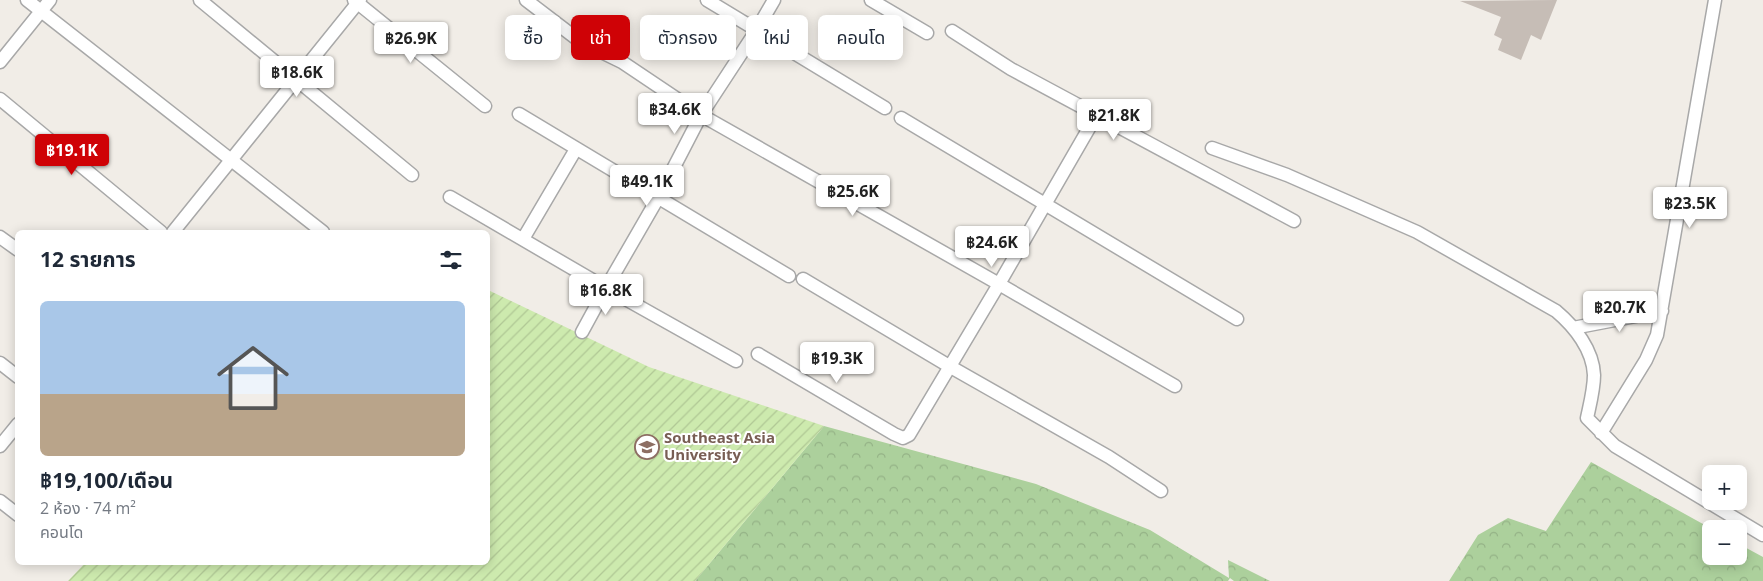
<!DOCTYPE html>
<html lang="th">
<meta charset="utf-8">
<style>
:root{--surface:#fff;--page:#f2f2f3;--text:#1f2937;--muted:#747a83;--accent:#cf0206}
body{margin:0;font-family:"Open Sans","Noto Sans Thai",sans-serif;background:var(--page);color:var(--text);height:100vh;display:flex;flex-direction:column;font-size:19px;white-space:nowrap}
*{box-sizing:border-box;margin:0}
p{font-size:16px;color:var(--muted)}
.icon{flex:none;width:28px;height:28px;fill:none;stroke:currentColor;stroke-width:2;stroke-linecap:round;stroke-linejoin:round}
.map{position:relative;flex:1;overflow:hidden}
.sheet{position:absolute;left:15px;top:230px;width:475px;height:335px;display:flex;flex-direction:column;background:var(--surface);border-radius:8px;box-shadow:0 2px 12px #0003}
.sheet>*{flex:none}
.guide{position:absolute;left:505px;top:15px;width:475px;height:45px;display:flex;gap:10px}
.controls{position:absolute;left:1702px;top:465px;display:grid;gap:10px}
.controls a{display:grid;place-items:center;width:45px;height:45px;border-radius:8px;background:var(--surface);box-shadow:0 2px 12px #0003;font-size:25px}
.price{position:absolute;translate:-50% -42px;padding:0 11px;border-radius:5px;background:#fff;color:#222;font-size:16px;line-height:32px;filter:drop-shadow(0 1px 2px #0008)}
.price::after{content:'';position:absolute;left:50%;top:30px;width:15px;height:11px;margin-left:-8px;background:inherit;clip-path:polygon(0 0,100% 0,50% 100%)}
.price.on{background:var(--accent);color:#fff}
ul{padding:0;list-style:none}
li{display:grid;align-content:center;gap:10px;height:265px;padding:0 25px}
li span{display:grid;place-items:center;height:155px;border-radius:8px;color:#555}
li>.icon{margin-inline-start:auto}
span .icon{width:90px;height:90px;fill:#fffc;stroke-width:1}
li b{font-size:21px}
h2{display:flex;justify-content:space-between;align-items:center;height:60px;padding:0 25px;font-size:21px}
.chip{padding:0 18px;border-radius:8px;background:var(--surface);box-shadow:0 2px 12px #0003;font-size:18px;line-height:45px}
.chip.on{background:var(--accent);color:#fff}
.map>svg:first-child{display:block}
</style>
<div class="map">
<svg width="1763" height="581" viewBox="0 0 1763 581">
<defs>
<pattern id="forest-crowns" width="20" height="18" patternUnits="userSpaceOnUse" patternTransform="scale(1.25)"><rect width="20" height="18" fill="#acd09c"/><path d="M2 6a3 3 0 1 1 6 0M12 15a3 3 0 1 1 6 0" fill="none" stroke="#94b286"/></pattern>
<pattern id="garden-furrows" width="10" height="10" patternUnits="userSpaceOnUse" patternTransform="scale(1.25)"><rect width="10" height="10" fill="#cdeaae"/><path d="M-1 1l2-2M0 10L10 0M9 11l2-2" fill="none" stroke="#b0c895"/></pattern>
</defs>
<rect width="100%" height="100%" fill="#f1ede7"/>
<path fill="url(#forest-crowns)" d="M824 426 1036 484 1150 530 1229 578 1228 560 1270 581H1234L1230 578 1228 581H695Z
M1591 462 1712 529 1711 556H1739V544L1763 557V581H1449L1478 535 1508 518 1546 531Z"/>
<path fill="url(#garden-furrows)" d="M488 290 649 367 824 426 695 581H68L86 562H488Z"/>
<path fill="#c6bdb6" d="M1557 0 1541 40 1531 35 1521 60 1498 50 1502 39 1494 35 1501 17 1460 1Z"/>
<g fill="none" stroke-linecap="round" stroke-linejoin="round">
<defs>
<path id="minor" d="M27 0 323 232
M200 0 412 175
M354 0 485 106
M526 0 581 42 622 62 701 115 999 284 1175 386
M707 0 885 108
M871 0 927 33
M952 31 1011 69 1294 221
M0 62 50 0
M0 99 161 232
M519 114 789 276
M901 118 1237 319
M1212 148 1287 175 1417 232 1556 311C1575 327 1593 350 1594 375 1594 389 1590 404 1587 418L1615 446 1763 535
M450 197 606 288 736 361
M173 232 360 0
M0 237 18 250
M523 239 576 149
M803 279 949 366 1109 457 1161 491
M1573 328 1662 311
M582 332 606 288 658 198 701 115 756 31 774 0
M758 354 894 434 903 438 909 435 999 284 1096 116
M0 363 18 377
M1601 433 1646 360 1657 335 1715 0
M0 446 18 424
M0 501 18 515"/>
</defs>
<use href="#minor" stroke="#a8a8a8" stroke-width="15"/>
<use href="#minor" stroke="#fff" stroke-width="12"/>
</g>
<defs>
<symbol id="university-ring" viewBox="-11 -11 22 22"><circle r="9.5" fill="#fff" stroke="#8d6e63" stroke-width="1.5"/><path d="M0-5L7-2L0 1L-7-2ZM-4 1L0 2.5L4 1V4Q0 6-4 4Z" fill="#8d6e63"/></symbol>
</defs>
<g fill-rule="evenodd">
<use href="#university-ring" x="633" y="433" width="28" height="28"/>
</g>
<g text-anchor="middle" stroke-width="4" stroke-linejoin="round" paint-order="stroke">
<g font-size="15" font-weight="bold" fill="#785e54" stroke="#fff" text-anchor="start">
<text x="664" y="443">Southeast Asia<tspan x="664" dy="17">University</tspan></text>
</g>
</g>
</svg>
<div class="controls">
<a>+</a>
<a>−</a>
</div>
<b class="price" style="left:411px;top:64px">฿26.9K</b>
<b class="price" style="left:297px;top:98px">฿18.6K</b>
<b class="price" style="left:675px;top:135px">฿34.6K</b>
<b class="price" style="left:1114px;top:141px">฿21.8K</b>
<b class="price on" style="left:72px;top:176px">฿19.1K</b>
<b class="price" style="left:647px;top:207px">฿49.1K</b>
<b class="price" style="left:853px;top:217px">฿25.6K</b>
<b class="price" style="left:1690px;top:229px">฿23.5K</b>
<b class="price" style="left:992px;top:268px">฿24.6K</b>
<b class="price" style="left:606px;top:316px">฿16.8K</b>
<b class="price" style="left:1620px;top:333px">฿20.7K</b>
<b class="price" style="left:837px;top:384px">฿19.3K</b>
<div class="guide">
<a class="chip">ซื้อ</a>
<a class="chip on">เช่า</a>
<a class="chip">ตัวกรอง</a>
<a class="chip">ใหม่</a>
<a class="chip">คอนโด</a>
</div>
<section class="sheet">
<h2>12 รายการ<svg class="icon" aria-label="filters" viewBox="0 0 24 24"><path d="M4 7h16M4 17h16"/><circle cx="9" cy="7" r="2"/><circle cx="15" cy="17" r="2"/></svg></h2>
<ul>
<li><span style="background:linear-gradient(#a9c7e8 60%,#b9a48a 0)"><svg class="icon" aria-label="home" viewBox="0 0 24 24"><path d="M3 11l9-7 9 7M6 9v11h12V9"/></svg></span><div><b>฿19,100/เดือน</b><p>2 ห้อง · 74 m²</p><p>คอนโด</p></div></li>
</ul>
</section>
</div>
